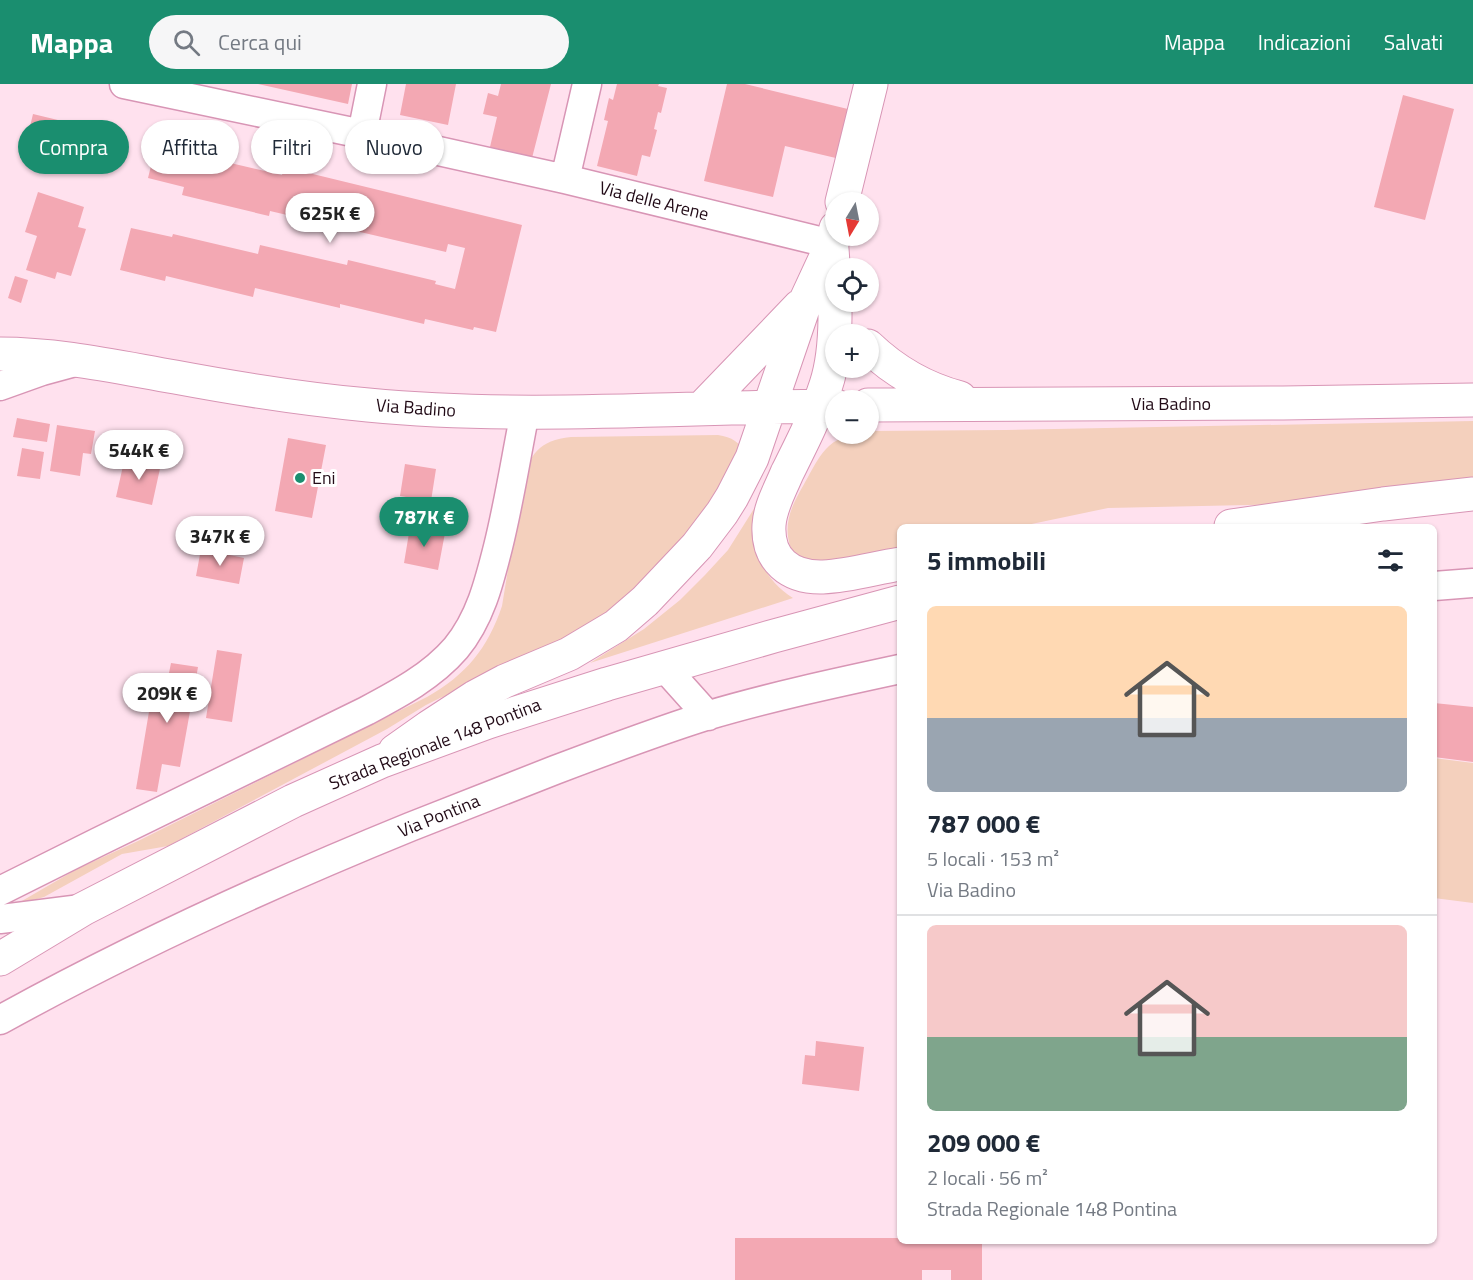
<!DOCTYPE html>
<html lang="it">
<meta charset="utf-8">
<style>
:root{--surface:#fff;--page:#f6f6f7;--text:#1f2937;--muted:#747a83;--line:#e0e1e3;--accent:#1a8e6f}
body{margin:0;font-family:"Titillium Web",sans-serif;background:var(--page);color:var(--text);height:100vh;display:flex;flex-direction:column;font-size:22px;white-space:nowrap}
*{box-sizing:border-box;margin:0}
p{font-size:20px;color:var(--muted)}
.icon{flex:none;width:33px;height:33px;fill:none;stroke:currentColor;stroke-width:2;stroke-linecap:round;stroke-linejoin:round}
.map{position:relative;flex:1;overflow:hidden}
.details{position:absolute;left:897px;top:440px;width:540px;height:720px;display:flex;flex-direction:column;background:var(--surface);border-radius:9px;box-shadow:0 2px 4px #0004}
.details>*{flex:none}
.hud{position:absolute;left:18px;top:36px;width:570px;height:54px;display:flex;gap:12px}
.needle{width:39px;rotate:190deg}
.controls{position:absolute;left:825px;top:108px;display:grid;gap:12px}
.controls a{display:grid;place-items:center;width:54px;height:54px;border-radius:50%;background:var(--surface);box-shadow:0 2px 4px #0004;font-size:30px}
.price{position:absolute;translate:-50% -51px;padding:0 14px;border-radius:21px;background:#fff;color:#222;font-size:20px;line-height:39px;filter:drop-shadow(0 2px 3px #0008)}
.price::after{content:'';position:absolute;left:50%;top:36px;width:18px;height:14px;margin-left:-9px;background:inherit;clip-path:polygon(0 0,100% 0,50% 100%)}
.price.current{background:var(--accent);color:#fff}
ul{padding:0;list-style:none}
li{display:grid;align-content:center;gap:12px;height:318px;padding:0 30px}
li+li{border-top:2px solid var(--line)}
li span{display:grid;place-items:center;height:186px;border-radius:9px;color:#555}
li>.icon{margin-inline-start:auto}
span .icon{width:108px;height:108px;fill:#fffc;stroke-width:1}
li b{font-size:26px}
h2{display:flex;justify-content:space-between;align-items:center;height:72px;padding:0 30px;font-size:26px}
.chip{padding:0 21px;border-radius:27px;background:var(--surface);box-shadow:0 2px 4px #0004;font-size:21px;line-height:54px}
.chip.current{background:var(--accent);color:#fff}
header{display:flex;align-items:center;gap:36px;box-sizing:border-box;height:84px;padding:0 30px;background:var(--accent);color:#fff}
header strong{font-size:28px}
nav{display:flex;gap:33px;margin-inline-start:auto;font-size:21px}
.search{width:420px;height:54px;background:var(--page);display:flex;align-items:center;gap:15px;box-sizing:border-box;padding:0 21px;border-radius:33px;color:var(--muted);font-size:22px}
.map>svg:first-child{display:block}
</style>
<header>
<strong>Mappa</strong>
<div class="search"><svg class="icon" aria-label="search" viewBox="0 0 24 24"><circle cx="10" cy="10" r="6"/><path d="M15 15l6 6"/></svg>Cerca qui</div>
<nav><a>Mappa</a><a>Indicazioni</a><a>Salvati</a></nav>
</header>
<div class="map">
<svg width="1473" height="1196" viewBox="0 0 1473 1196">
<rect width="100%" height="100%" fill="#ffe1ee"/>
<path fill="#f4d0bd" d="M1473 337V395L1293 420 1108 424 1022 442H900V473L832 490 794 472C779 440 793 420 808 393 814 382 820 370 829 362 840 352 854 350 868 350L869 348 870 347 1006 346Z
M718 351C732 353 740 358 746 371L645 513 465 605 440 614 426 621 387 645 168 762 122 770 44 813 15 821 77 785 138 757 427 613C466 591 488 564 502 522L522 400C529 371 539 356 571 353Z
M779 385 760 476C768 493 777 504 793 514L590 579 644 545 680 516 705 491 728 466Z
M1434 674 1473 679V819L1434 814Z"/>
<path fill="#f3a8b3" d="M258 0H352L348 20Z
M406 0H456L448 41 400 31Z
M501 0H551L532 74 490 63 497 33 483 30 488 9 498 12Z
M617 0H659L658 2 667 4 661 29 658 28 654 45 657 46 650 73 642 71 637 92 597 82 608 37 604 36 609 14 613 16Z
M727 0H745L852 26 840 75 785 62 773 113 704 97Z
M1403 11 1454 25 1425 136 1374 123Z
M33 30 62 37 61 44 85 49 75 89 44 82 46 78 23 72Z
M158 54 194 62 192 70 282 91 284 83 522 141 496 248 474 243 473 246 425 235 424 240 340 220V224L255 204 253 213 166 192 165 197 120 186 131 144 172 153 173 150 258 170 260 161 347 181 348 176 436 197 435 200 455 205 465 164 448 160 446 168 270 127 269 132 182 111 184 103 148 94Z
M38 108 84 123 78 143 86 145 71 192 57 188 55 195 26 186 37 152 25 148Z
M15 192 28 196 21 219 8 214Z
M17 334 50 340 47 358 13 353Z
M57 341 95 347 91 370 83 369 80 392 50 387Z
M288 354 326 361 312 434 275 427Z
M22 364 44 368 40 395 17 392Z
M125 373 161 380 152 421 116 413Z
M405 380 436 385 431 417 400 412Z
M410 443 445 449 438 486 404 479Z
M201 465 244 474 239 500 196 492Z
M217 566 242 570 232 638 206 634Z
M171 579 198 583 180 683 162 680 157 708 136 705 155 592 168 594Z
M1434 619 1473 623V678L1434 673Z
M816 957 864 963 859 1007 802 1000 805 971 815 972Z
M735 1154H900V1156H982V1196H951V1186H922V1196H735Z"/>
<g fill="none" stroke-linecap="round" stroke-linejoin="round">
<defs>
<path id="minor" d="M124 0 362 50 565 95 832 160
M362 50 372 0
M565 95 587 0
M0 302 42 287 75 278
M1434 502 1473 499
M665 584 708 632
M0 807 98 758 366 627C398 610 432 592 456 564 480 535 489 499 498 463 509 419 516 373 525 328
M0 835 81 825
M0 936C132 863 270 800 410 743 458 724 506 705 555 686 605 667 655 648 706 632 770 613 835 599 900 585"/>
<path id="tertiary" d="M842 118 871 0
M832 165C835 206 839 262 826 301 816 332 801 361 787 389 780 406 770 423 769 441 767 476 790 494 823 493 849 492 875 484 900 480
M868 262C894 287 926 305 960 314
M0 270C59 270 117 283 175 293 239 305 303 315 368 321 524 336 680 323 836 322
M868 321 1283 319 1473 316
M701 325 800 222
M395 667 429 643 475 613 505 597 569 570 616 542 645 517 697 462 722 429 732 413 752 374 806 216 832 160 836 144"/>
<path id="primary" d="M1231 442 1383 420 1473 410
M0 875 83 825 293 717 382 677 488 638 607 600 774 552 900 518"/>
</defs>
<use href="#minor" stroke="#d895b5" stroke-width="31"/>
<use href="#tertiary" stroke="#d895b5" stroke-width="35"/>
<use href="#primary" stroke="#d895b5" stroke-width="35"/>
<use href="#minor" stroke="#fff" stroke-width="28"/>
<use href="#tertiary" stroke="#fff" stroke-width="33"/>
<use href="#primary" stroke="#fff" stroke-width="33"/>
</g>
<circle fill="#1a8e6f" stroke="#fff" stroke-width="2" cx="300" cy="394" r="6"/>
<g text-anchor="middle" stroke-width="6" stroke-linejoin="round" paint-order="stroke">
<g font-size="18" fill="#220b17" stroke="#fff">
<text transform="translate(654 117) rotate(14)" y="6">Via delle Arene</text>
<text x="1171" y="326">Via Badino</text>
<text transform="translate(416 324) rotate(4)" y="6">Via Badino</text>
<text transform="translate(435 660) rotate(-21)" y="6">Strada Regionale 148 Pontina</text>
<text transform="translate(439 732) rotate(-22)" y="6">Via Pontina</text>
</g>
<g font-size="18" fill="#220b17" stroke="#fff" text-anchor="start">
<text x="312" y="400">Eni</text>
</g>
</g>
</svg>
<div class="controls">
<a><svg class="needle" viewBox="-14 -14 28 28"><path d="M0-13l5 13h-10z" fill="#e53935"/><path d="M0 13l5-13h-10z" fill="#747a83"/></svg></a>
<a><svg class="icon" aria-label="locate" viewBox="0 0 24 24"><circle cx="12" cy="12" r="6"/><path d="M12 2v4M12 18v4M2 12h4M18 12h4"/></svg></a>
<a>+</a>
<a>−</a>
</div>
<b class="price" style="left:330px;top:160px">625K €</b>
<b class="price" style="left:139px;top:397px">544K €</b>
<b class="price current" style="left:424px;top:464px">787K €</b>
<b class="price" style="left:220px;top:483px">347K €</b>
<b class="price" style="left:167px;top:640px">209K €</b>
<div class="hud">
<a class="chip current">Compra</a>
<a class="chip">Affitta</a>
<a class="chip">Filtri</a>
<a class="chip">Nuovo</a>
</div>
<section class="details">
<h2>5 immobili<svg class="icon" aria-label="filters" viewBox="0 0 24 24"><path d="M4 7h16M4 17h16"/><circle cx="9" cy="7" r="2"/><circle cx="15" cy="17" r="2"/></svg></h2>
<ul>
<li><span style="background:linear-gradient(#ffd9b3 60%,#9aa5b1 0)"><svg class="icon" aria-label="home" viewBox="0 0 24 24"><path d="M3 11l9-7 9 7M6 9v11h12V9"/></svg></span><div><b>787 000 €</b><p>5 locali · 153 m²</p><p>Via Badino</p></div></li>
<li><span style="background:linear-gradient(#f6c9c9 60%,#7fa58c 0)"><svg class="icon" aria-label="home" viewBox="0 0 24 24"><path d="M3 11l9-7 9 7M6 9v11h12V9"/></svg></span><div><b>209 000 €</b><p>2 locali · 56 m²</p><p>Strada Regionale 148 Pontina</p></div></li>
</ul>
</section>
</div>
